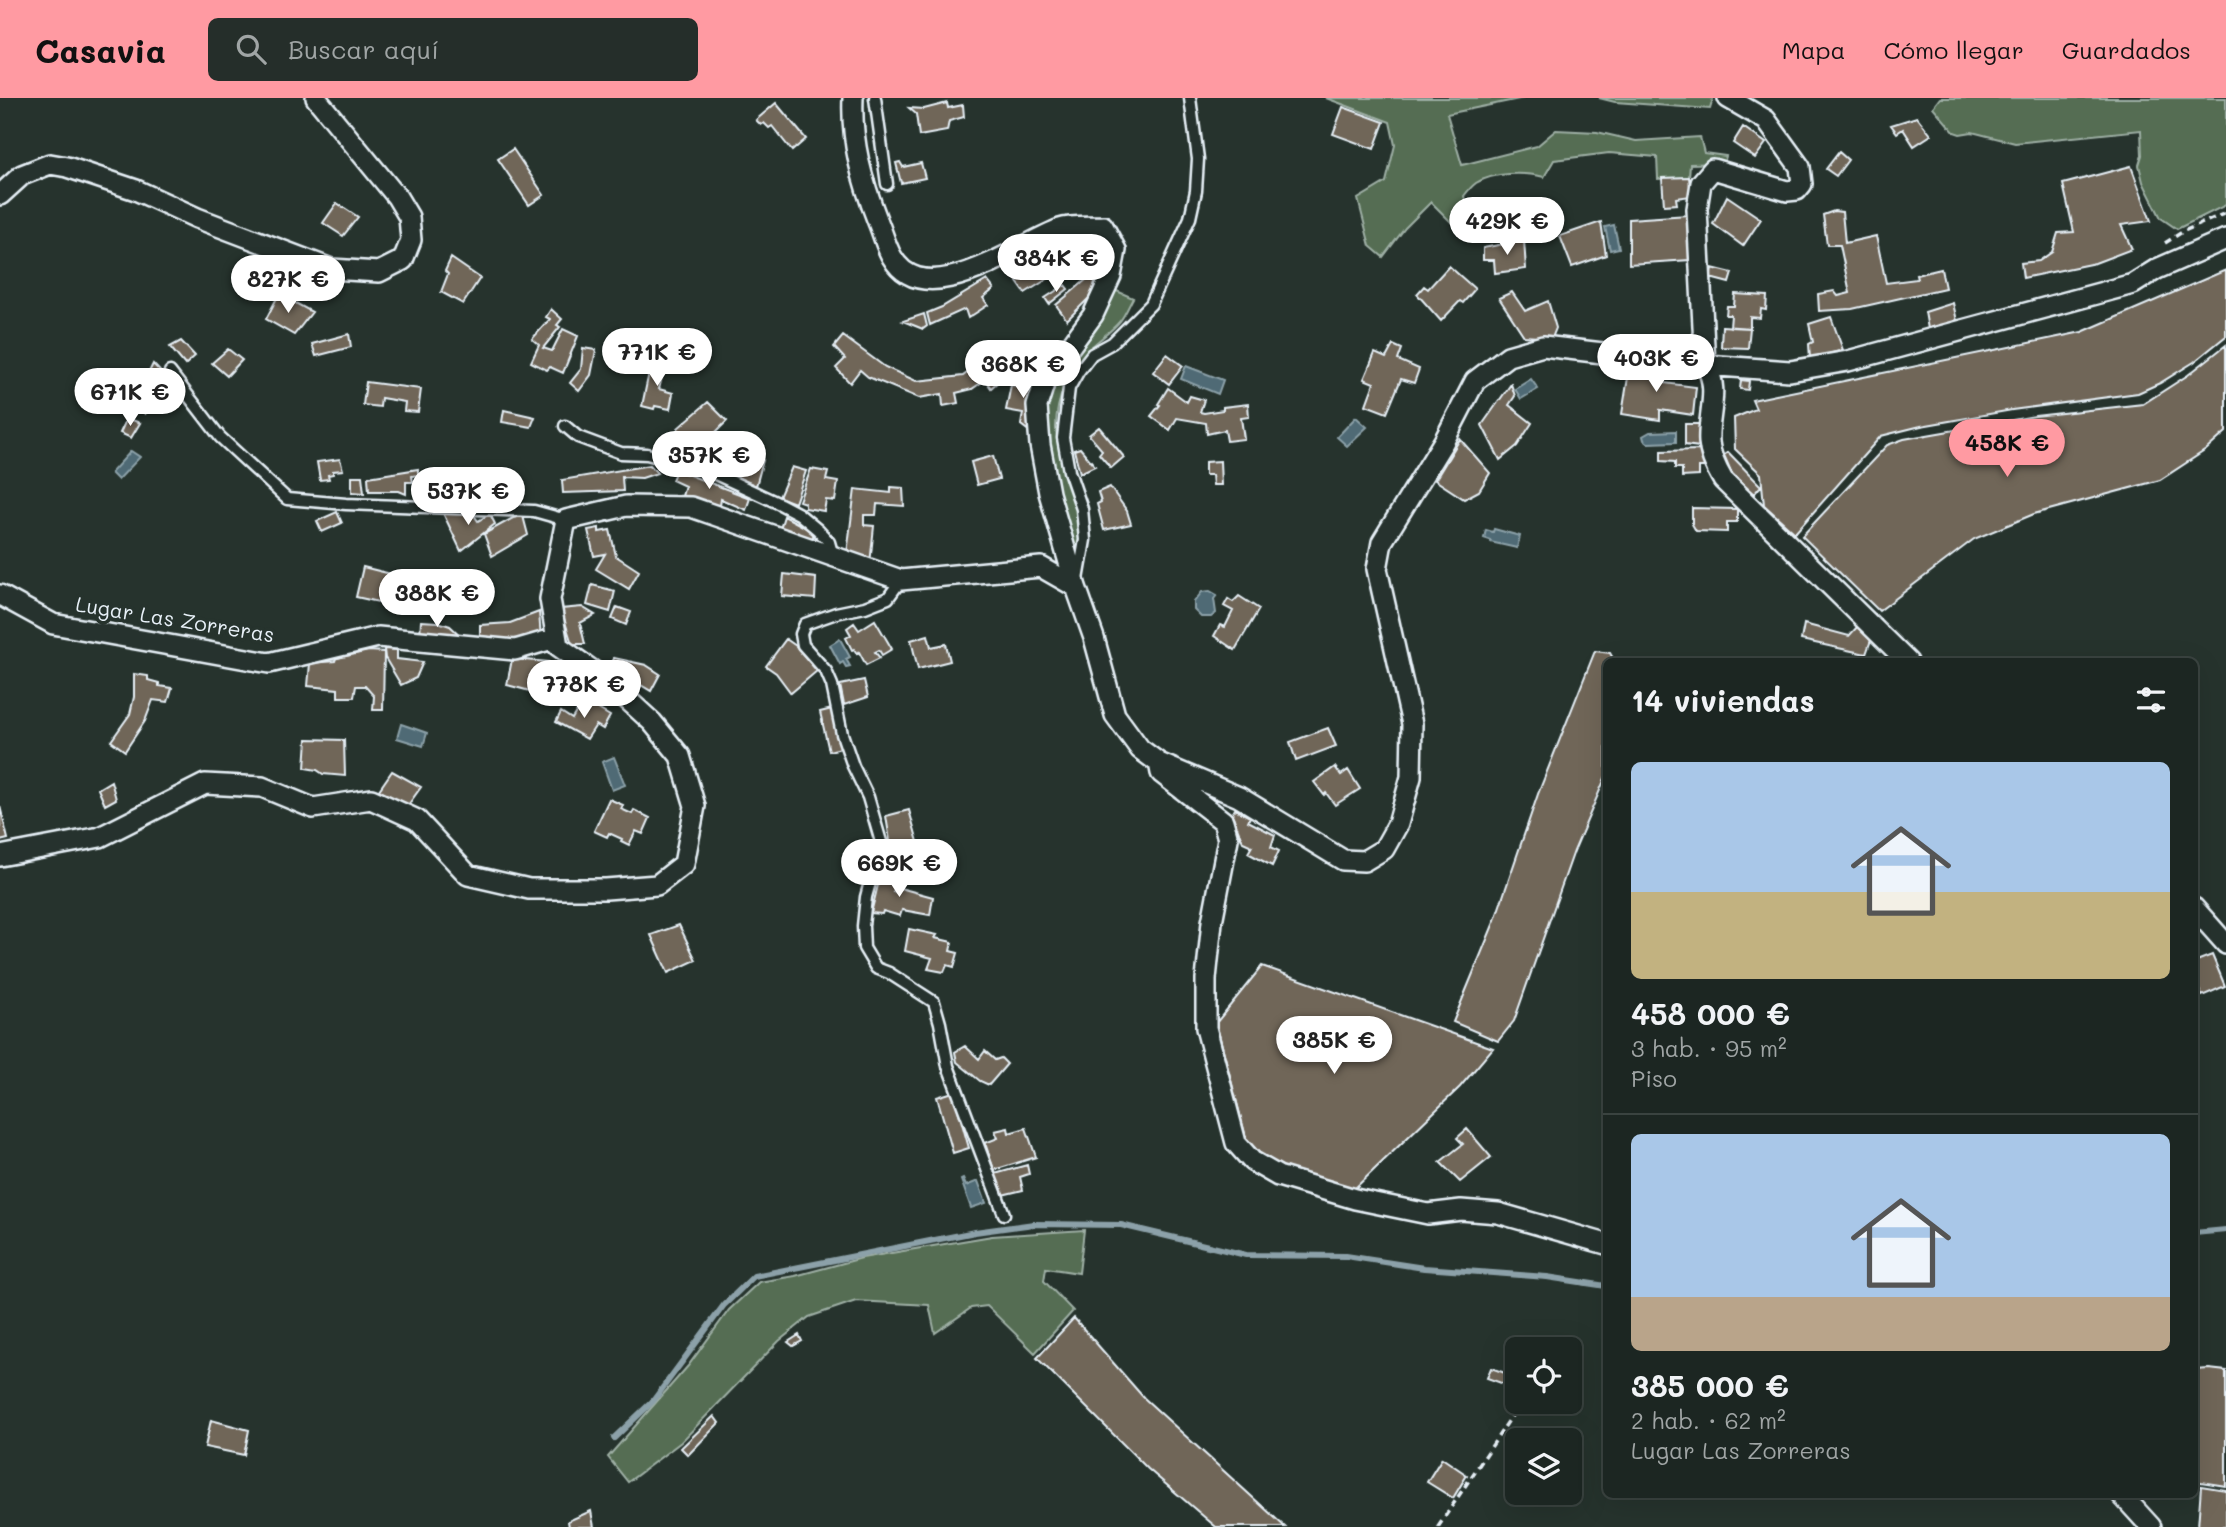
<!DOCTYPE html>
<html lang="es">
<meta charset="utf-8">
<style>
:root{--surface:#1c2622;--page:#252e2a;--text:#f1f3f6;--muted:#a0a5a5;--line:#3a4340;--accent:#ff9aa2}
body{margin:0;font-family:Mali,sans-serif;background:var(--page);color:var(--text);height:100vh;display:flex;flex-direction:column;font-size:26px;white-space:nowrap}
*{box-sizing:border-box;margin:0}
p{font-size:23px;color:var(--muted)}
.icon{flex:none;width:38px;height:38px;fill:none;stroke:currentColor;stroke-width:2;stroke-linecap:round;stroke-linejoin:round}
.map{position:relative;flex:1;overflow:hidden}
.details{position:absolute;left:1603px;top:560px;width:595px;height:840px;display:flex;flex-direction:column;background:var(--surface);border-radius:10px;box-shadow:0 7px 28px #0002,0 0 0 2px var(--line)}
.details>*{flex:none}
.controls{position:absolute;left:1505px;top:1239px;display:grid;gap:14px}
.controls a{display:grid;place-items:center;width:77px;height:77px;border-radius:10px;background:var(--surface);box-shadow:0 7px 28px #0002,0 0 0 2px var(--line);font-size:35px}
.price{position:absolute;translate:-50% -60px;padding:0 16px;border-radius:24px;background:#fff;color:#222;font-size:23px;line-height:46px;filter:drop-shadow(0 2px 4px #0008)}
.price::after{content:'';position:absolute;left:50%;top:42px;width:21px;height:16px;margin-left:-10px;background:inherit;clip-path:polygon(0 0,100% 0,50% 100%)}
.price.selected{background:var(--accent);color:#111}
ul{padding:0;list-style:none}
li{display:grid;align-content:center;gap:14px;height:371px;padding:0 28px}
li+li{border-top:2px solid var(--line)}
li span{display:grid;place-items:center;height:217px;border-radius:10px;color:#555}
li>.icon{margin-inline-start:auto}
span .icon{width:126px;height:126px;fill:#fffc;stroke-width:1}
li b{font-size:30px}
h2{display:flex;justify-content:space-between;align-items:center;height:84px;padding:0 28px;font-size:30px}
header{display:flex;align-items:center;gap:42px;box-sizing:border-box;height:98px;padding:0 35px;background:var(--accent);color:#111}
header strong{font-size:33px}
nav{display:flex;gap:38px;margin-inline-start:auto;font-size:24px}
.search{width:490px;height:63px;background:var(--page);display:flex;align-items:center;gap:18px;box-sizing:border-box;padding:0 24px;border-radius:10px;color:var(--muted);font-size:26px}
.map>svg:first-child{display:block}
</style>
<header>
<strong>Casavia</strong>
<div class="search"><svg class="icon" aria-label="search" viewBox="0 0 24 24"><circle cx="10" cy="10" r="6"/><path d="M15 15l6 6"/></svg>Buscar aquí</div>
<nav><a>Mapa</a><a>Cómo llegar</a><a>Guardados</a></nav>
</header>
<div class="map">
<svg width="2226" height="1429" viewBox="0 0 2226 1429">
<rect width="100%" height="100%" fill="#26332d"/>
<filter id="ink" filterUnits="userSpaceOnUse"><feTurbulence type="fractalNoise" baseFrequency=".0143" numOctaves="2"/><feDisplacementMap in="SourceGraphic" scale="14" xChannelSelector="R" yChannelSelector="G"/><feConvolveMatrix kernelMatrix="1 2 1 2 8 2 1 2 1" color-interpolation-filters="sRGB"/></filter>
<g filter="url(#ink)">
<path fill="#546d52" stroke="#9eafa5" stroke-width="2" d="M1326 0H1524L1447 16 1462 67 1537 48 1556 32 1597 34 1636 43 1700 39 1704 55 1726 58 1724 65 1690 66 1689 79 1658 81 1657 59 1609 55 1554 62 1544 79C1524 74 1494 74 1476 85 1472 88 1467 94 1464 98L1469 116 1452 125 1431 104 1405 130 1383 159 1370 148 1358 101 1386 84 1395 47 1390 24Z
M1599 0H1711L1713 1 1710 11 1615 4Z
M1940 0H2226V107L2177 131 2161 120 2143 84 2139 67 2142 57 2141 32 2015 45 1972 34 1960 36 1954 34 1933 9Z
M1112 191 1133 200C1129 207 1125 217 1120 223 1111 234 1098 242 1088 252 1069 272 1056 301 1056 329 1056 362 1095 427 1076 453L1071 451C1059 412 1036 337 1049 298 1061 259 1091 224 1112 191Z
M1084 1132 1079 1175 1046 1170 1044 1183 1073 1213 1035 1255 987 1208 971 1210 935 1235 929 1207 856 1203 809 1219 779 1243 681 1344 628 1384 608 1359 688 1268 729 1212 759 1184 795 1178 862 1160 992 1138Z"/>
<path fill="#4f6b75" stroke="#8ca1a9" stroke-width="2" d="M1614 127 1619 150 1610 152 1605 129Z
M1186 268 1223 282 1218 296 1181 281Z
M1531 281 1538 291 1521 301 1515 291Z
M1356 319 1367 329 1347 348 1337 339Z
M1676 333V344L1648 345 1644 342 1643 338 1650 334Z
M131 353 140 359 118 382 111 375Z
M1494 431 1520 438 1517 450 1490 444V442L1484 440 1486 432 1493 434Z
M1210 493 1217 497 1214 501 1216 515 1211 519H1201L1194 512V504L1202 494Z
M840 541 850 559 846 561 850 568 846 569 843 564 840 566 830 547Z
M401 626 427 635 423 648 397 640Z
M614 659 625 687 612 692 602 664Z
M963 1081 966 1088 978 1083 986 1105 971 1110 961 1082Z"/>
<g fill="none" stroke-linecap="round" stroke-linejoin="round">
<path stroke="#8ca1a9" stroke-width="6" d="M2194 1135 2226 1132
M614 1340 653 1303 724 1207 754 1178 975 1134 1034 1126 1121 1127 1246 1157 1346 1158 1424 1170 1547 1179 1606 1188"/>
</g>
<path fill="#706658" stroke="#e8f1f8" stroke-width="2" d="M776 5 806 41 792 53 772 28 769 30 764 25 761 27 756 22Z
M947 5 948 10 963 7 964 19 949 23 947 33 919 38 916 16 909 10 924 11Z
M1343 9 1384 24 1374 51 1333 36Z
M1917 19 1931 37 1914 48 1903 31 1897 35 1891 27Z
M1743 29 1766 45 1755 60 1733 45Z
M513 51 544 97 529 107 498 61Z
M1839 54 1848 62 1836 78 1826 71Z
M900 64 903 69 921 65 925 80 901 85 896 65Z
M2131 68 2151 123 2121 127 2132 151 2095 165 2023 180 2021 165 2039 163 2052 154 2058 135 2074 134 2063 86Z
M1689 79 1691 98 1676 100 1677 106 1664 107 1662 80Z
M1727 98 1761 121 1743 148 1713 126Z
M337 105 358 119 343 138 323 125Z
M1834 113 1842 114 1845 145 1876 138 1886 185 1917 181 1916 177 1941 171 1945 190 1852 211 1819 213 1818 196 1834 193 1838 198 1850 195 1840 147H1827L1823 117Z
M1688 117 1690 162 1629 166V121Z
M1601 124 1606 157 1572 169 1560 138Z
M1524 142 1526 171 1495 175 1494 162H1483V150Z
M1087 146 1091 154 1025 195 1017 184 1031 172Z
M451 160 480 180 463 206 441 194 448 176 445 173Z
M1449 168 1475 191 1463 205 1460 203 1441 223 1417 196 1424 188 1428 191Z
M1712 170 1732 175 1729 185 1710 180Z
M2226 172V238L2194 264 2160 285 2138 295 2012 312 1921 328 1881 338 1795 435 1764 407 1761 376 1735 351 1734 320 1756 311 1752 302 2082 234Z
M1093 176 1096 179 1092 197 1067 222 1056 207Z
M987 182 994 191 983 200 988 207 968 220 965 211 930 227 927 215 942 209Z
M1065 187 1068 191 1049 206 1045 200Z
M1512 194 1525 213 1548 203 1556 230 1552 240 1524 238 1499 200Z
M279 196 312 214 294 237 266 221Z
M1735 196 1767 198 1766 212 1761 211 1760 220 1750 219V230L1730 229 1731 217H1726L1727 208H1734Z
M1953 205 1957 223 1928 231 1925 214Z
M551 211 562 221 557 227 560 229 543 250 552 253 563 231 578 238 563 275 550 269 547 272 531 264 539 247 532 241 550 221 546 219Z
M924 216 927 228 923 231 903 223Z
M1831 219 1843 252 1810 261 1809 246 1813 244 1809 226Z
M1722 228 1750 230 1748 250 1721 249Z
M349 236 351 249 316 258 312 246Z
M843 238 885 269 916 283 963 278 1011 242 1022 252 994 274 1000 282 991 290 985 282 972 291 956 295 958 305 943 308 942 296 919 300 868 279 860 272 850 285 836 270 845 261 834 249Z
M181 243 195 258 185 267 170 249Z
M1393 247 1402 251 1398 262 1419 271 1414 285 1401 281 1387 315 1366 307 1374 285 1364 281 1375 255 1386 260Z
M2226 247V334L2206 352 2160 382 2034 416 1974 441 1879 513 1802 438 1887 347 1904 341 2035 318 2143 306 2188 277Z
M583 250 596 252 591 277 579 293 570 285 581 271Z
M228 251 242 262 227 278 212 265Z
M1167 256 1183 268 1169 286 1153 274Z
M652 260 666 264 659 291 673 295 670 311 655 308 654 311 642 308Z
M153 266 171 285 162 293 165 295 163 307 156 305 145 316 134 304Z
M1630 267 1667 272 1664 285 1696 289 1693 317 1660 312V322L1622 316Z
M1039 273 1031 299 1030 334 1021 327 1023 315 1006 312 1011 287 1027 290 1030 275Z
M1741 282 1749 283 1748 292 1740 291Z
M366 284 421 291 418 314 404 313 405 304 381 300 380 309 363 307Z
M1511 286 1515 298 1509 307 1532 325 1517 348 1500 362 1482 327Z
M1168 290 1187 304 1190 298 1204 302 1200 314 1204 315 1223 312V309L1248 306 1249 319 1241 320 1244 341 1227 343 1225 332 1207 336 1206 325 1177 320 1170 332 1151 318 1160 307 1158 306Z
M708 304 727 323 716 334 721 339 709 355 697 363 670 341 679 335 678 330Z
M504 312 535 319 531 329 502 324Z
M127 320 140 325 131 340 120 335Z
M1685 326H1699L1700 349 1685 347Z
M1099 329 1124 359 1111 370 1099 356 1102 352 1089 337Z
M1460 341 1490 375 1479 393 1464 401 1435 382Z
M1080 350 1095 368 1080 375 1074 352Z
M1700 352 1708 369H1699V378L1682 379V370H1675V364L1661 363V353Z
M741 353 763 362 756 388 733 377Z
M1728 354 1761 388 1754 396 1732 376 1724 357Z
M993 358 999 381 977 387 971 364Z
M340 361 343 372 333 373V376L328 377 329 381 320 382 317 364Z
M1220 363 1221 387H1213L1212 377H1205V364Z
M650 367 657 375 642 380 622 379 623 393 563 395 562 382Z
M792 369 806 373 795 405 779 399Z
M418 371V377L412 378 413 384H406V396L399 393H369L368 379Z
M811 371 828 374 826 382 838 384 835 403 826 402 824 413 805 410V405L799 403Z
M676 372 750 400 746 412 721 401 720 408 696 400 682 398 685 388 672 382Z
M352 378H362L364 395 352 394Z
M891 389 903 390 904 408 877 406 876 417H864V427L874 428 870 466 847 456 855 391 891 395Z
M1110 389 1127 413 1131 426 1104 432 1097 406 1101 404 1098 394Z
M1692 410 1737 411V424H1727V434L1696 433 1692 426Z
M337 414 342 425 322 434 317 423Z
M443 415 473 416 478 423 490 416 495 426 461 453Z
M523 418 528 437 492 458 484 436 513 420Z
M784 418 814 434 811 447 779 434Z
M599 430V434L610 432 616 458 639 473 629 491 596 471 605 456 594 458 588 432Z
M363 469 395 477 388 506 356 499Z
M784 476 816 480 815 501 782 498Z
M592 487 615 493 610 514 587 507Z
M1239 498 1259 511 1235 552 1214 538 1220 527 1225 529 1233 513 1224 508 1228 501 1233 504Z
M582 509 595 517 580 525 585 546H572L561 511Z
M617 509 631 514 626 527 612 521Z
M539 514 541 541 491 544V539L480 540V527L510 525Z
M875 522 892 551 882 557 879 552 875 554 880 560 866 567 859 554 857 556 854 551 852 552 846 540 851 537 847 530 854 525 859 532Z
M421 523 438 524 450 528 461 538 420 536Z
M1804 526 1849 538 1858 528 1871 542 1866 556 1801 542Z
M928 537 931 549 946 546 950 563 918 571 911 542Z
M786 541 796 548 817 573 791 595 776 575 766 568Z
M384 551 397 552V561L423 564 416 580 401 587 385 560Z
M369 553 384 554 383 612H373L374 598 365 588H356L354 599H338V591L308 588 310 565 335 563 336 560Z
M1595 553 1610 555 1615 564H1606V678L1574 753 1514 923 1498 943 1453 924 1495 822 1538 696Z
M614 560 646 567 660 576 651 593 611 569Z
M512 561 548 564 538 595 507 587Z
M134 576 148 578V582L159 585V588L172 590 168 604 153 602 145 623 125 653 111 643 130 616 134 599Z
M864 582 868 599 844 607 840 587Z
M583 602 610 618 603 631 596 627 587 641 556 624 561 614 572 621Z
M832 611 841 650 829 653 820 614Z
M1328 630 1336 648 1296 663 1290 644Z
M307 641 344 642 345 678 323 676 317 672 305 670Z
M1335 669 1341 677 1348 672 1360 691 1335 707 1326 695 1324 697 1314 684Z
M392 673 421 689 406 710 379 692Z
M111 683 116 701 105 707 98 691Z
M609 701 623 707 621 711 632 716 634 712 650 720 643 736 636 733 629 747 621 743 622 741 609 735 607 739 594 733Z
M0 708 8 741 0 743Z
M1235 711 1250 719 1248 723 1275 737 1271 749 1279 753 1272 768 1248 755 1252 748 1243 744 1232 716Z
M909 712 920 751 892 756 886 718Z
M860 747 874 750 864 783 851 778Z
M882 771 889 773 887 779 898 781 893 794 898 795 900 790 933 799 930 817 902 812 900 818 883 813 882 816 871 815Z
M679 827 696 862 668 875 651 837Z
M909 831 937 837 935 840 952 844 950 853 958 855 954 869 947 867 944 874 928 871 932 860 905 853Z
M2212 857 2225 888 2202 898 2194 881V864Z
M1262 868 1493 950 1460 989 1351 1094 1272 1067 1247 1043 1216 925Z
M965 948 979 961 985 953 995 962 1001 960 1007 966 989 987 980 983 957 964 955 954Z
M953 994 969 1050 953 1055 937 999Z
M1008 1030 1009 1035 1026 1030 1036 1059 994 1072 985 1045 998 1040 995 1033Z
M1467 1031 1491 1059 1460 1084 1440 1064 1463 1046 1457 1040Z
M1027 1067 1029 1076 1020 1079 1023 1092 1002 1097 995 1076Z
M1074 1220 1144 1300 1285 1429H1216L1148 1371 1037 1260Z
M799 1237 802 1243 793 1248 788 1244Z
M1491 1270 1508 1276 1504 1286 1487 1280Z
M2209 1271 2226 1273V1388L2194 1383V1272Z
M714 1318 719 1325 688 1357 681 1350Z
M211 1322 249 1332 244 1357 205 1349Z
M1442 1360 1467 1377 1453 1400 1427 1384Z
M2201 1388 2226 1392V1429H2198Z
M591 1413 594 1429H569L568 1423Z"/>
<g fill="none" stroke-linecap="round" stroke-linejoin="round">
<defs>
<path id="service" d="M875 0 887 86
M170 274 220 339 287 401 346 406 534 413 566 422
M565 328 578 339 621 355 647 356 709 373 780 406 799 416 818 432 829 444 833 458
M901 482 888 500 865 509 836 515 805 526 801 536 803 547 826 573 832 587 842 636 853 668 868 699 881 744 866 799 863 828 864 850 876 870 889 875 934 904 940 925 948 968 1004 1116
M1078 482 1085 442 1082 411 1069 373 1063 340 1069 290 1078 274 1092 256 1112 245 1151 206 1190 120 1196 93 1198 61 1190 0"/>
<path id="minor" d="M853 0C851 44 862 83 878 124 883 136 886 149 892 159 925 217 1019 146 1060 131 1072 127 1089 129 1103 128L1116 152 1111 178 1093 217 1045 283 1037 308 1040 347 1049 395 1076 489 1094 540 1115 617 1140 651 1159 665 1239 699 1343 762 1364 763 1384 751 1398 726 1411 679 1412 626 1377 471 1382 444 1444 343 1475 283 1508 258 1543 248 1705 267 1790 273 1848 263 2133 186 2157 171 2226 141
M0 97 22 77 50 66 67 69 136 92 197 120 331 171 379 174 403 162 411 142 409 119 397 99 316 0
M1705 267 1697 111 1701 85 1713 71 1787 93 1797 92 1802 86 1800 69 1766 22 1728 0
M1705 267C1721 289 1707 319 1709 344 1710 358 1716 370 1723 382L1908 564
M0 497 53 526 269 565 378 539 515 552 556 540
M1160 670 1161 675 1223 723 1228 741 1212 824 1206 881V930L1236 1045 1252 1063 1278 1078 1355 1101 1428 1116 1461 1112 1498 1115 1606 1146
M0 758 100 739 205 686 262 689 313 710 371 701 417 722 468 777 529 791H606L657 787 684 766 695 708 680 658 652 624 606 582 558 548 550 501 566 422 626 408 691 409 901 482 1041 469 1076 489
M2194 810 2226 846
M2121 1396 2151 1429"/>
</defs>
<use href="#service" stroke="#e8f1f8" stroke-width="15"/>
<use href="#minor" stroke="#e8f1f8" stroke-width="24"/>
<path stroke="#e8f1f8" stroke-width="3.5" stroke-dasharray="7 5" stroke-linecap="butt" d="M2165 145 2184 133 2226 115
M1438 1429 1521 1304"/>
<use href="#service" stroke="#26332d" stroke-width="10"/>
<use href="#minor" stroke="#26332d" stroke-width="19"/>
</g>
</g>
<g text-anchor="middle" stroke-width="7" stroke-linejoin="round" paint-order="stroke">
<g font-size="21" fill="#e8f1f8" stroke="#26332d">
<text transform="translate(175 522) rotate(9)" y="7">Lugar Las Zorreras</text>
</g>
</g>
</svg>
<div class="controls">
<a><svg class="icon" aria-label="locate" viewBox="0 0 24 24"><circle cx="12" cy="12" r="6"/><path d="M12 2v4M12 18v4M2 12h4M18 12h4"/></svg></a>
<a><svg class="icon" aria-label="layers" viewBox="0 0 24 24"><path d="M12 4l9 5-9 5-9-5zM3 14l9 5 9-5"/></svg></a>
</div>
<b class="price" style="left:1507px;top:159px">429K €</b>
<b class="price" style="left:1056px;top:196px">384K €</b>
<b class="price" style="left:288px;top:217px">827K €</b>
<b class="price" style="left:657px;top:290px">771K €</b>
<b class="price" style="left:1656px;top:296px">403K €</b>
<b class="price" style="left:1023px;top:302px">368K €</b>
<b class="price" style="left:130px;top:330px">671K €</b>
<b class="price selected" style="left:2007px;top:381px">458K €</b>
<b class="price" style="left:709px;top:393px">357K €</b>
<b class="price" style="left:468px;top:429px">537K €</b>
<b class="price" style="left:437px;top:531px">388K €</b>
<b class="price" style="left:584px;top:622px">778K €</b>
<b class="price" style="left:899px;top:801px">669K €</b>
<b class="price" style="left:1334px;top:978px">385K €</b>
<section class="details">
<h2>14 viviendas<svg class="icon" aria-label="filters" viewBox="0 0 24 24"><path d="M4 7h16M4 17h16"/><circle cx="9" cy="7" r="2"/><circle cx="15" cy="17" r="2"/></svg></h2>
<ul>
<li><span style="background:linear-gradient(#a9c7e8 60%,#c2b280 0)"><svg class="icon" aria-label="home" viewBox="0 0 24 24"><path d="M3 11l9-7 9 7M6 9v11h12V9"/></svg></span><div><b>458 000 €</b><p>3 hab. · 95 m²</p><p>Piso</p></div></li>
<li><span style="background:linear-gradient(#a9c7e8 75%,#b9a48a 0)"><svg class="icon" aria-label="home" viewBox="0 0 24 24"><path d="M3 11l9-7 9 7M6 9v11h12V9"/></svg></span><div><b>385 000 €</b><p>2 hab. · 62 m²</p><p>Lugar Las Zorreras</p></div></li>
</ul>
</section>
</div>
